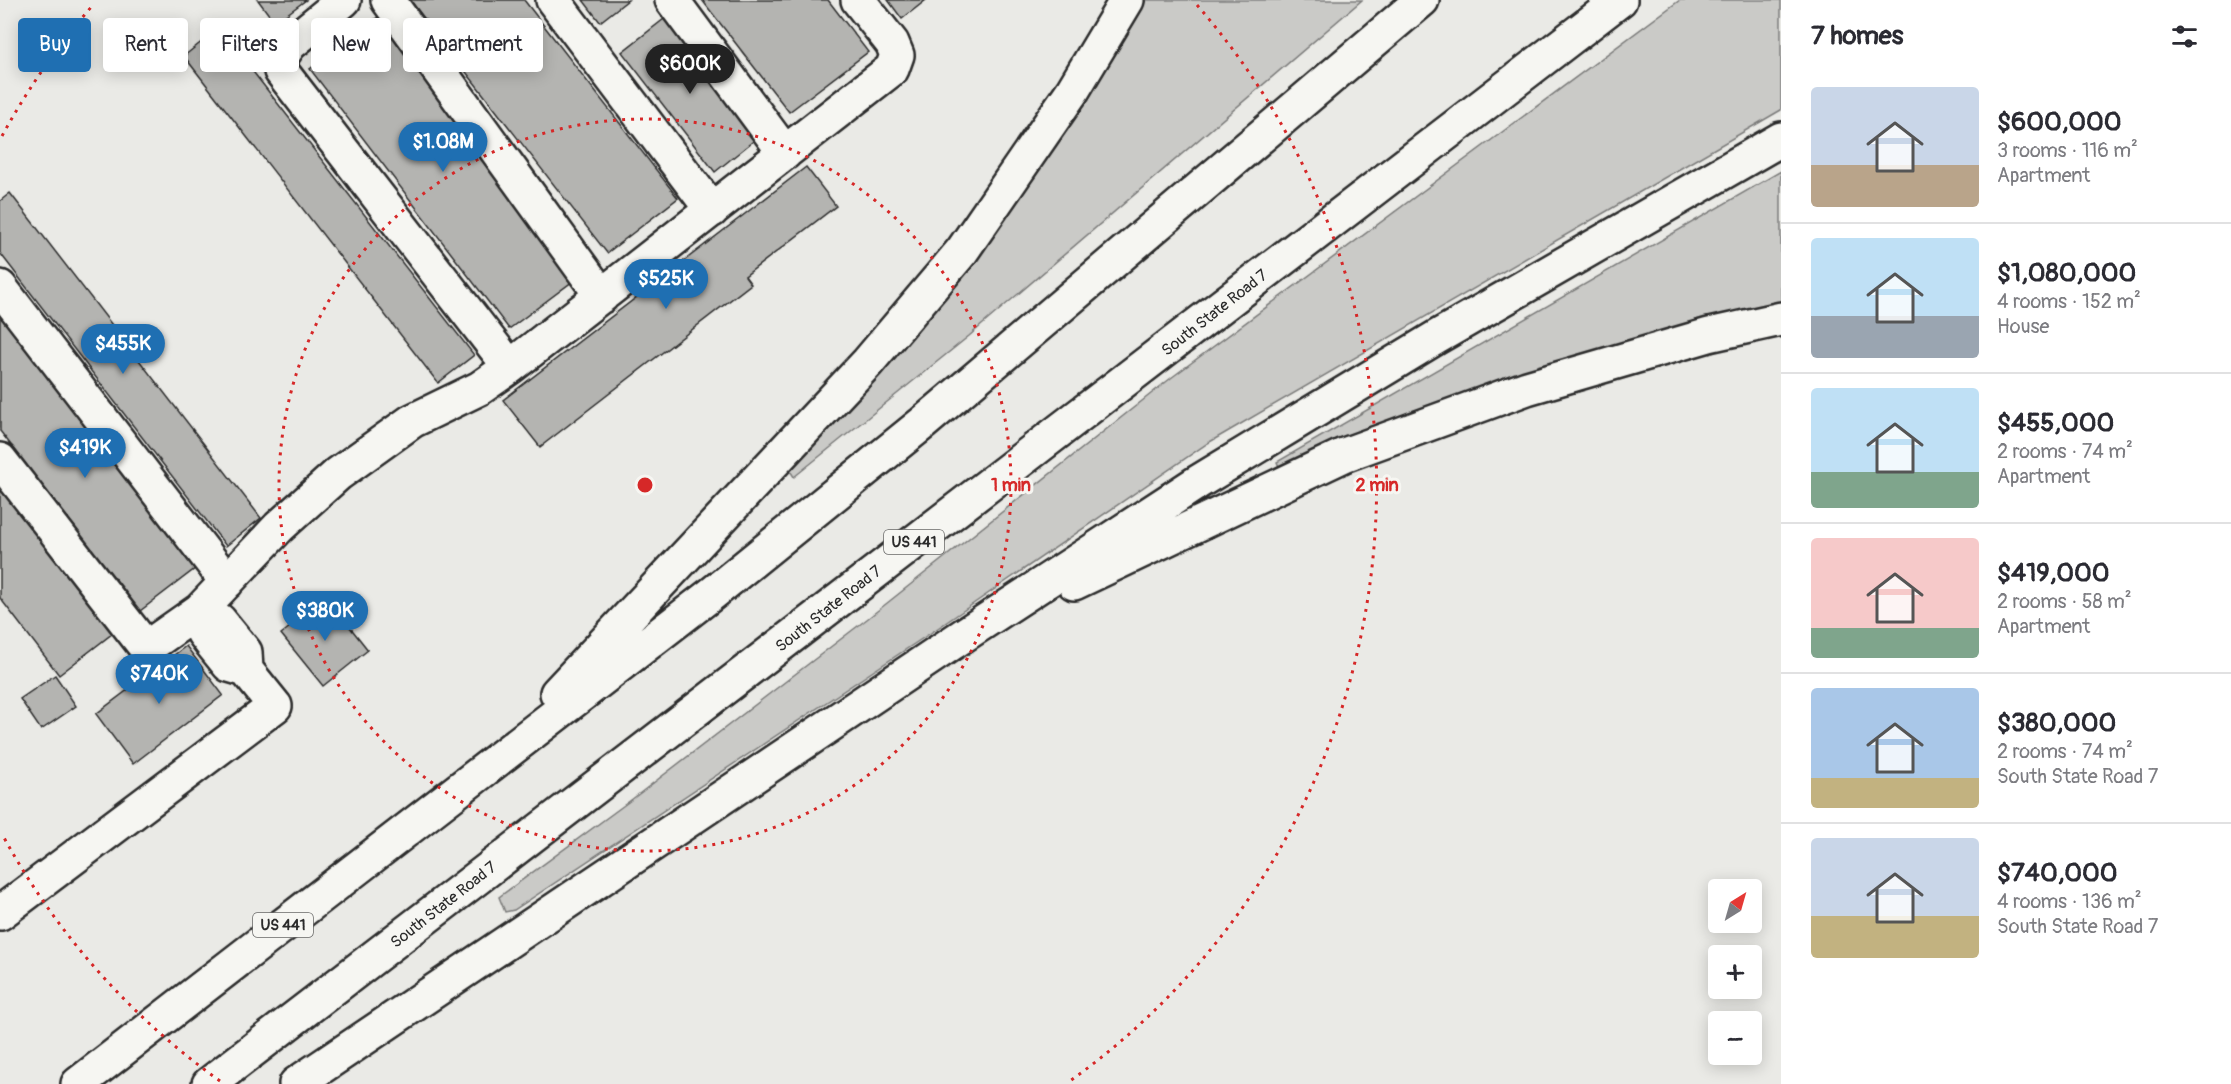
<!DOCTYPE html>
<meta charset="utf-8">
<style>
:root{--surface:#fff;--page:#f7f7f7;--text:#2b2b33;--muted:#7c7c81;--line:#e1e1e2;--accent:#1f6fb2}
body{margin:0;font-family:Pangolin,sans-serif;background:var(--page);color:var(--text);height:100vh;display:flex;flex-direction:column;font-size:22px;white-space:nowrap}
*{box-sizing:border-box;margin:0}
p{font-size:20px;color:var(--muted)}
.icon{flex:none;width:33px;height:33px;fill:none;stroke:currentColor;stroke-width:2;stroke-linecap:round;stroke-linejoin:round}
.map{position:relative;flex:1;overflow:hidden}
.side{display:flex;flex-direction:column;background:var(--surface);width:450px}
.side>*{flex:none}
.hud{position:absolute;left:18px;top:18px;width:570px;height:54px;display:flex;gap:12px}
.needle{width:39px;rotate:37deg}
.fabs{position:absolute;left:1708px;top:879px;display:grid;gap:12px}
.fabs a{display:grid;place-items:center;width:54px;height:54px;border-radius:6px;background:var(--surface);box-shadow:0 3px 15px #0003;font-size:30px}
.price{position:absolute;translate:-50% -51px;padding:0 14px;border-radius:21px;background:var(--accent);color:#fff;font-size:20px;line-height:39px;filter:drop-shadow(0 2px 3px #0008)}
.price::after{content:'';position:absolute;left:50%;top:36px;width:18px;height:14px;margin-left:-9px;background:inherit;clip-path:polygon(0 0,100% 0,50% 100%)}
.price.selected{background:#222;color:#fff}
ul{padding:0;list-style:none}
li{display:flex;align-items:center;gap:18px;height:150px;padding:0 30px}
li+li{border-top:2px solid var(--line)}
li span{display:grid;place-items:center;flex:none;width:168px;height:120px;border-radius:6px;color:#555}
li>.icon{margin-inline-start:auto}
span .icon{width:72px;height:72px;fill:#fffc;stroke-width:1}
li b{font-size:26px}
h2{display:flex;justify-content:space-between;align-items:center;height:72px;padding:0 30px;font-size:26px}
.chip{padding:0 21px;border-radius:6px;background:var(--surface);box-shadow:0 3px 15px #0003;font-size:21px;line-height:54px}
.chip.selected{background:var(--accent);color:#fff}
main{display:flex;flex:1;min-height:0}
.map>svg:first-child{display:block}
</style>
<main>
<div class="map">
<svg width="1781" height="1084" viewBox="0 0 1781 1084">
<rect width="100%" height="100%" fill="#eaeae6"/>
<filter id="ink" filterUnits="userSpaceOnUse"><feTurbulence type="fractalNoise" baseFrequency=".0167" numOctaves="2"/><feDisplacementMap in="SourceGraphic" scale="12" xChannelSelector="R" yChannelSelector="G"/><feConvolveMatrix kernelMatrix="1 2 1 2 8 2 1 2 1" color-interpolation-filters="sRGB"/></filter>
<g filter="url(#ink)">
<path fill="#cacac7" stroke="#7a7a79" stroke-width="1.5" d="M1146 0H1362L969 336 794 477 789 469 1009 207 1086 100Z
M1680 0H1781V110L1208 443 932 632 514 910 505 912 499 897 631 800 867 619 1171 378Z
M1781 171V303L1281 471 1277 462Z"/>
<path fill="#b4b4b1" stroke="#2b2b2b" stroke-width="1.5" d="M258 0H306L275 23Z
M410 0H524L678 198 607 253Z
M583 0H628L600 22Z
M702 0H828L868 52 789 112Z
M888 0H926L902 19Z
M378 17 577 278 509 329 310 69Z
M664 19 757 138 715 172 622 52Z
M219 28 474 355 438 383 184 56Z
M806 167 836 206 745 276 751 284 540 447 503 400Z
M10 193 261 518 226 546 0 253V201Z
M0 316 196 568 140 611 0 431Z
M0 485 113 633 59 675 0 598Z
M327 598 368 650 323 686 281 634Z
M186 646 223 695 133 764 96 714Z
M55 675 76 706 41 730 20 699Z"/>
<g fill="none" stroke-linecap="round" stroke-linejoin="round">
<defs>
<path id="minor" d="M344 0 290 44 281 57V71L510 367
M388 0 602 296
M553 0 712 210
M672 0 785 153
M0 287 227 582
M0 460 146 648 200 610 279 527 338 474 412 421 480 388 510 367 892 69 897 55 892 43 858 0
M0 913 275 706 246 670 245 652 219 620 200 610 203 632 212 644 229 665 246 670"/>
<path id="major" d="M1074 583 1344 455 1527 388 1709 335 1781 319
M557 693 868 362 962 251 1073 90 1127 0
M78 1084 713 593 923 423 1422 0
M209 1084 1620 0
M296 1084 964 635 1198 482 1437 337 1781 139"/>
</defs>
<use href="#minor" stroke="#2b2b2b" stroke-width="38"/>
<use href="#major" stroke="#2b2b2b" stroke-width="38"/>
<use href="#minor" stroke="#f6f6f2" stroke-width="33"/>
<use href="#major" stroke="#f6f6f2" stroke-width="33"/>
</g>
</g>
<g fill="none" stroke="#d62828" stroke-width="3" stroke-dasharray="3 6">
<circle cx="645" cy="485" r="366"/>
<path d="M220 1081A732 732 0 0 1 2 834M2 136A732 732 0 0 1 93 5M1197 5A732 732 0 0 1 1070 1081"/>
</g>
<g text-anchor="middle" stroke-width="6" stroke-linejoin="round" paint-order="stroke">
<g fill="#f6f6f2" stroke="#686867" stroke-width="1.5">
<rect x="884" y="530" width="60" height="24" rx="4.5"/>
<rect x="253" y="913" width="60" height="24" rx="4.5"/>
</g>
<g font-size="15" font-weight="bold" fill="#2b2b2b">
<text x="914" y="547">US 441</text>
<text x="283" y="930">US 441</text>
</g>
<g font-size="16" fill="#2b2b2b" stroke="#f6f6f2">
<text transform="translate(1214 312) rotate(-38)" y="6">South State Road 7</text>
<text transform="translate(828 608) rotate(-38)" y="6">South State Road 7</text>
<text transform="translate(443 904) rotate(-38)" y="6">South State Road 7</text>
</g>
</g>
<circle cx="645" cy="485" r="9" fill="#d62828" stroke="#f6f6f2" stroke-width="3"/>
<g font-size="18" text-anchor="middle" font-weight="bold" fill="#d62828" stroke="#f6f6f2" stroke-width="6" stroke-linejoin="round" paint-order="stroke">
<text x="1011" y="491">1 min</text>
<text x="1377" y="491">2 min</text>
</g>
</svg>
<div class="fabs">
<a><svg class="needle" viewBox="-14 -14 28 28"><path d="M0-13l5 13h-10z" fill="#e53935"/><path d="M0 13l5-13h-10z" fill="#7c7c81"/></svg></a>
<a>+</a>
<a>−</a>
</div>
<b class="price selected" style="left:690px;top:95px">$600K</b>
<b class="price" style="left:443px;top:173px">$1.08M</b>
<b class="price" style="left:666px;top:310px">$525K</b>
<b class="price" style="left:123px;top:375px">$455K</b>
<b class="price" style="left:85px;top:479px">$419K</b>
<b class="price" style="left:325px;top:642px">$380K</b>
<b class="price" style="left:159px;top:705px">$740K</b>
<div class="hud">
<a class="chip selected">Buy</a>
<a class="chip">Rent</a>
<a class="chip">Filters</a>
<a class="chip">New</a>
<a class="chip">Apartment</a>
</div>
</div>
<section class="side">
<h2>7 homes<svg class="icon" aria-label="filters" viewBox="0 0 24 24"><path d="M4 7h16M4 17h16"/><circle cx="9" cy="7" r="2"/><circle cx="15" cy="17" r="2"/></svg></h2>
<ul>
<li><span style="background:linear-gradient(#c9d6e8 65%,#b9a48a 0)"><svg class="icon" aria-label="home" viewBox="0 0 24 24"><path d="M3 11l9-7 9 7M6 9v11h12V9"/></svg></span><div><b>$600,000</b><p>3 rooms · 116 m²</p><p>Apartment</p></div></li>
<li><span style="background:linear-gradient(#bfe0f5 65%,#9aa5b1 0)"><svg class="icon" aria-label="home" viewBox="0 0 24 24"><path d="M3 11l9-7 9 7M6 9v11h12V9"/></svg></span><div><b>$1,080,000</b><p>4 rooms · 152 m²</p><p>House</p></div></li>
<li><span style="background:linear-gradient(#bfe0f5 70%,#7fa58c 0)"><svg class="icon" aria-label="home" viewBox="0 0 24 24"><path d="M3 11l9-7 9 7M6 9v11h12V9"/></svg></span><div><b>$455,000</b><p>2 rooms · 74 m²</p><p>Apartment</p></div></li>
<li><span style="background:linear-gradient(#f6c9c9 75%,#7fa58c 0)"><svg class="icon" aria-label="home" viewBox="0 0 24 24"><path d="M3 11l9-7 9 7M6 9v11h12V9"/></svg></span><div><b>$419,000</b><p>2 rooms · 58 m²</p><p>Apartment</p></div></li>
<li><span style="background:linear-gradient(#a9c7e8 75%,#c2b280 0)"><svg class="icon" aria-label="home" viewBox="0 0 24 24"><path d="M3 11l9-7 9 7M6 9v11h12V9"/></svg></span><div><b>$380,000</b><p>2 rooms · 74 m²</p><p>South State Road 7</p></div></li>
<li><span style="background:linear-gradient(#c9d6e8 65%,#c2b280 0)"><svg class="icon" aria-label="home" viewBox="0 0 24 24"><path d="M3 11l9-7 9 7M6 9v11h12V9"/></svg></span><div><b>$740,000</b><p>4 rooms · 136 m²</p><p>South State Road 7</p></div></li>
</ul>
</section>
</main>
